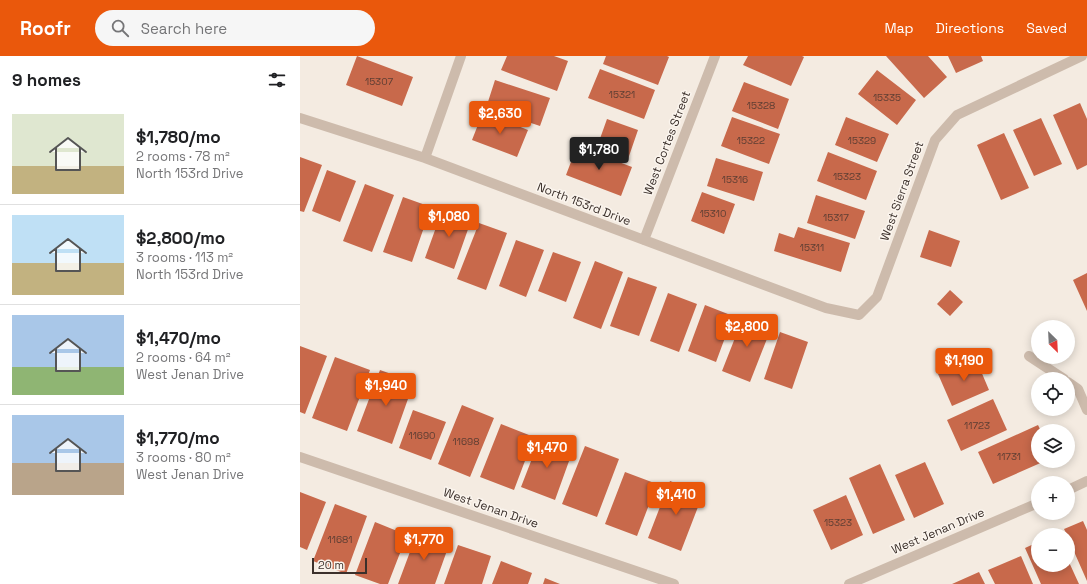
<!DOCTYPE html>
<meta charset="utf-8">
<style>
:root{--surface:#fff;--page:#f6f6f6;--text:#202124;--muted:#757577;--line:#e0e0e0;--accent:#ea580c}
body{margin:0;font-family:"Space Grotesk",sans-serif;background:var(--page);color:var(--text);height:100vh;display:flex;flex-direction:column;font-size:15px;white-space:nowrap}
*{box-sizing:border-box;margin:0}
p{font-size:13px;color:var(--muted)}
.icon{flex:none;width:22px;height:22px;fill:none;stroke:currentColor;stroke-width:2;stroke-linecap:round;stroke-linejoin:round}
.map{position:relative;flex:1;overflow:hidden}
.drawer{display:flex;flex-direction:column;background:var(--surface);width:300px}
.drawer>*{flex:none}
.needle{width:26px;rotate:156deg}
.tools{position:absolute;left:731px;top:264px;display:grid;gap:8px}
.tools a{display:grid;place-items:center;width:44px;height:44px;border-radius:50%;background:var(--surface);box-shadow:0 2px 10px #0003;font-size:20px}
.scale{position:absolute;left:12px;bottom:10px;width:55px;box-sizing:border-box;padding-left:4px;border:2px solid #3b302b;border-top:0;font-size:11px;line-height:14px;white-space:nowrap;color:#3b302b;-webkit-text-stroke:3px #fbf5ee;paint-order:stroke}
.price{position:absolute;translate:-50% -34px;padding:0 9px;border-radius:4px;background:var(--accent);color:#fff;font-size:13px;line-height:26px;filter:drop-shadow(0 1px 2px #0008)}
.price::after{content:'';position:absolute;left:50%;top:24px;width:12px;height:9px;margin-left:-6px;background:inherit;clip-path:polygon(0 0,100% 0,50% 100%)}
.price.selected{background:#222;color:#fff}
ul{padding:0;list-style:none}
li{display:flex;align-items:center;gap:12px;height:100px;padding:0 12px}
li+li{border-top:1px solid var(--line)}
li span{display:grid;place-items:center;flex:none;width:112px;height:80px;border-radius:0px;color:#555}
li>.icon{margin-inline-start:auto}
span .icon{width:48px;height:48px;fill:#fffc;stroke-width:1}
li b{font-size:17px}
h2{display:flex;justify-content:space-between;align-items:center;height:48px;padding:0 12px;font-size:17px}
header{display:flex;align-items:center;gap:24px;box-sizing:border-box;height:56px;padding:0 20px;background:var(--accent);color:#fff}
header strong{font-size:19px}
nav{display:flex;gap:22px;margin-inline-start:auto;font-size:14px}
.search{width:280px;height:36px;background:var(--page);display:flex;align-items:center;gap:10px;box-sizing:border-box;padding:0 14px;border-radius:22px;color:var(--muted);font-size:15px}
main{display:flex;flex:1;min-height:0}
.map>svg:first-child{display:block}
</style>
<header>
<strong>Roofr</strong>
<div class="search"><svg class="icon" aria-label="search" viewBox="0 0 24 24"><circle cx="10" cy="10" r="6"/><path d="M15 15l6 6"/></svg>Search here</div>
<nav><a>Map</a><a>Directions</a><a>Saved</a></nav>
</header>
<main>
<section class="drawer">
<h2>9 homes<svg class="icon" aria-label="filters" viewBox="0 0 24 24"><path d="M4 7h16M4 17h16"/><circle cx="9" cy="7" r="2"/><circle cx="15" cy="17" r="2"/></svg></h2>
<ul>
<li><span style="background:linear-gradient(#dfe7d0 65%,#c2b280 0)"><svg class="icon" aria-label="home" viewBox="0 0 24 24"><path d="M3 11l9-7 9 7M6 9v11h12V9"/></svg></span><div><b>$1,780/mo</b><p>2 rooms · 78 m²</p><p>North 153rd Drive</p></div></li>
<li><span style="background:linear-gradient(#bfe0f5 60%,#c2b280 0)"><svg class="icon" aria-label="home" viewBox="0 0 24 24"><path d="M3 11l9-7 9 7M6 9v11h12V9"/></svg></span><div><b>$2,800/mo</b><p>3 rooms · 113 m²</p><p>North 153rd Drive</p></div></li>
<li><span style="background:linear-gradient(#a9c7e8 65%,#8fb573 0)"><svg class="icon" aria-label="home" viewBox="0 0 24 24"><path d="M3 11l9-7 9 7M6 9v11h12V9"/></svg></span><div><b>$1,470/mo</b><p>2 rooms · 64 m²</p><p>West Jenan Drive</p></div></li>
<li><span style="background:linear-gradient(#a9c7e8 60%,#b9a48a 0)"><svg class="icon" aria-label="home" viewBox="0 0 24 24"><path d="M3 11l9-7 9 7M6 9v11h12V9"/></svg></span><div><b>$1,770/mo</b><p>3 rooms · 80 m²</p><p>West Jenan Drive</p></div></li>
</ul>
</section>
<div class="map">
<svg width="787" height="528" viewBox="0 0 787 528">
<rect width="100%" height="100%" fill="#f4ebe1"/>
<path fill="#c8694b" d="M57 0 113 21 102 50 46 29Z
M207 0H254L268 5 257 35 201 14Z
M306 0H367L369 1 358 29 303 8Z
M448 0H502L504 1 491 30 443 9Z
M586 0H628L647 21 624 42Z
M648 0H681L683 5 656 17Z
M300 13 355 34 344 63 288 42Z
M577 14 616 44 597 69 558 38Z
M195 24 250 42 240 70 186 52Z
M444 26 489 43 478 73 432 55Z
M780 47 787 63V109L777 114 753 59Z
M183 56 228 74 217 101 172 84Z
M432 61 480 78 469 108 421 90Z
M546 61 589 78 577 106 535 89Z
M741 62 762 108 734 120 713 74Z
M307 63 338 74 328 103 297 91Z
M704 77 729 132 701 144 677 89Z
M277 90 332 111 321 140 266 119Z
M528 96 577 115 566 144 517 125Z
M0 101 22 109 4 156 0 155Z
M416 102 463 116 454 145 407 130Z
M27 114 56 125 40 166 12 155Z
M65 128 94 139 72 196 43 185Z
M402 136 435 148 424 178 391 165Z
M516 139 565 155 555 183 507 167Z
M103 141 131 151 112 206 83 196Z
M143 152 172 162 154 213 125 202Z
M179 167 207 177 186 234 157 223Z
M498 171 550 187 541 216 474 195 479 177 494 182Z
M629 174 660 185 651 211 620 201Z
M216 184 244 194 226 241 199 230Z
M253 196 281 206 266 246 238 235Z
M295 205 323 216 301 273 273 262Z
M787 217V255L773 224Z
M328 221 357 231 339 280 310 270Z
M650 234 663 246 650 260 637 248Z
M368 237 397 248 379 296 350 285Z
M405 249 433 260 416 306 388 295Z
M444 259 472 270 450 326 422 315Z
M480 276 508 286 492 333 464 323Z
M0 290 27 300 5 358 0 356Z
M35 301 70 314 47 375 12 362Z
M675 301 689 334 652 350 638 318Z
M80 314 114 326 92 388 57 375Z
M693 343 707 374 661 395 647 364Z
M162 349 194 362 170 421 138 408Z
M113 354 146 366 131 404 99 392Z
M201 368 234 381 214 434 180 421Z
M738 369 741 375H738V405H745L693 428 678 396Z
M240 382 273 394 255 444 221 431Z
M285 390 319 403 297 461 262 448Z
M625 406 644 448 614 462 595 419Z
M580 408 605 464 573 478 549 422Z
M325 416 357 428 337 480 305 468Z
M370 425 403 438 381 495 348 482Z
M0 436 26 446 7 494 0 491Z
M546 439 563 479 531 494 513 454Z
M35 448 67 460 46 518 13 505Z
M783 465 787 474V525L768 482V479H767L764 473Z
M75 466 107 479 88 528H80L55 519Z
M117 477 149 489 135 528H98Z
M738 486V509H768V504L779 528H741L725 492Z
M158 489 191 500 182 528H144Z
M721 500 733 528H695L688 514Z
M201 505 232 517 228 528H192Z
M679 516 685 528H652Z
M245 522 260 528H243Z"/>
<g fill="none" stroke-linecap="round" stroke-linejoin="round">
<path stroke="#cdbbac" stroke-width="10" d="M0 62 125 102 526 252 559 259 577 241 635 84 657 59 782 0
M125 102 161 0
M344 184 415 0
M729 300 764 323
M768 326 778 333 787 354
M0 401 374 528
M768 434 787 425
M549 528 738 447"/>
</g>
<g text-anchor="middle" stroke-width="3" stroke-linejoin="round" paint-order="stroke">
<g font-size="10" fill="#5e3e33">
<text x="79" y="29">15307</text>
<text x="322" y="42">15321</text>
<text x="587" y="45">15335</text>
<text x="461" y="53">15328</text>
<text x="451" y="88">15322</text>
<text x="562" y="88">15329</text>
<text x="547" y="124">15323</text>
<text x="435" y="127">15316</text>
<text x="413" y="161">15310</text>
<text x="536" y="165">15317</text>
<text x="512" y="195">15311</text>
<text x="677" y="373">11723</text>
<text x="122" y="383">11690</text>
<text x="166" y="389">11698</text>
<text x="709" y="404">11731</text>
<text x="538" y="470">15323</text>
<text x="40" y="487">11681</text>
</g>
<g font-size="12" fill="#3b302b" stroke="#fbf5ee">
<text transform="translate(367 87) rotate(-69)" y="4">West Cortes Street</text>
<text transform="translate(602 135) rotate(-70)" y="4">West Sierra Street</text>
<text transform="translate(284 148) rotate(21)" y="4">North 153rd Drive</text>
<text transform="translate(191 452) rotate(19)" y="4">West Jenan Drive</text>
<text transform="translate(638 475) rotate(-23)" y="4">West Jenan Drive</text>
</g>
</g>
</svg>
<div class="tools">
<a><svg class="needle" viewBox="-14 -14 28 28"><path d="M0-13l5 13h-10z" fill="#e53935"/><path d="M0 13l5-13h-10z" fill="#757577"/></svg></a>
<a><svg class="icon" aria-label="locate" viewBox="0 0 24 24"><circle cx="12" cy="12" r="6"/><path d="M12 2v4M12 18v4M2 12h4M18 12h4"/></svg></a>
<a><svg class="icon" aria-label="layers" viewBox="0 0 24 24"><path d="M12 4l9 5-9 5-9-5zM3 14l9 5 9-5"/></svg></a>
<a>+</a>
<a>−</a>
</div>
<div class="scale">20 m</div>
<b class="price" style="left:200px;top:79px">$2,630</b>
<b class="price selected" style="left:299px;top:115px">$1,780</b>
<b class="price" style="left:149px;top:182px">$1,080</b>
<b class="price" style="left:447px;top:292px">$2,800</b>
<b class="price" style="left:664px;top:326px">$1,190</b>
<b class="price" style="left:86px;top:351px">$1,940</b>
<b class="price" style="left:247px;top:413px">$1,470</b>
<b class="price" style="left:376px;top:460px">$1,410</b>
<b class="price" style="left:124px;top:505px">$1,770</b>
</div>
</main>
